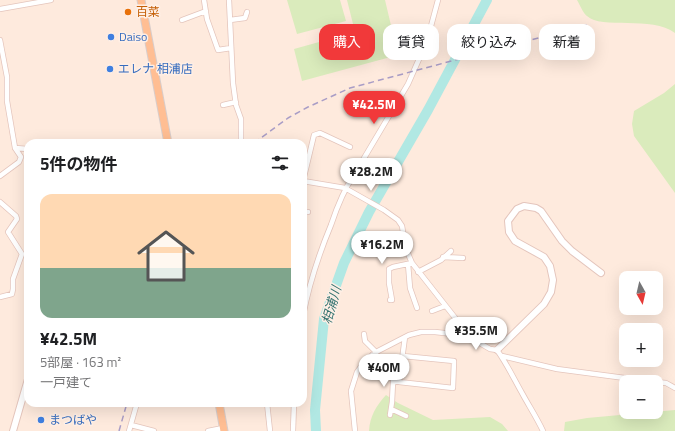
<!DOCTYPE html>
<html lang="ja">
<meta charset="utf-8">
<style>
:root{--surface:#fff;--page:#f2f2f2;--text:#202124;--muted:#757577;--line:#e0e0e0;--accent:#f1393a}
body{margin:0;font-family:"Titillium Web","Noto Sans JP",sans-serif;background:var(--page);color:var(--text);height:100vh;display:flex;flex-direction:column;font-size:15px;white-space:nowrap}
*{box-sizing:border-box;margin:0}
p{font-size:13px;color:var(--muted)}
.icon{flex:none;width:22px;height:22px;fill:none;stroke:currentColor;stroke-width:2;stroke-linecap:round;stroke-linejoin:round}
.map{position:relative;flex:1;overflow:hidden}
.panel{position:absolute;left:24px;top:139px;width:283px;height:268px;display:flex;flex-direction:column;background:var(--surface);border-radius:12px;box-shadow:0 4px 16px #0002}
.panel>*{flex:none}
.banner{position:absolute;left:319px;top:24px;width:296px;height:36px;display:flex;gap:8px}
.needle{width:26px;rotate:172deg}
.fabs{position:absolute;left:619px;top:271px;display:grid;gap:8px}
.fabs a{display:grid;place-items:center;width:44px;height:44px;border-radius:8px;background:var(--surface);box-shadow:0 4px 16px #0002;font-size:20px}
.price{position:absolute;translate:-50% -34px;padding:0 9px;border-radius:14px;background:#fff;color:#222;font-size:13px;line-height:26px;filter:drop-shadow(0 1px 2px #0008)}
.price::after{content:'';position:absolute;left:50%;top:24px;width:12px;height:9px;margin-left:-6px;background:inherit;clip-path:polygon(0 0,100% 0,50% 100%)}
.price.active{background:var(--accent);color:#fff}
ul{padding:0;list-style:none}
li{display:grid;align-content:center;gap:8px;height:212px;padding:0 16px}
li+li{border-top:1px solid var(--line)}
li span{display:grid;place-items:center;height:124px;border-radius:12px;color:#555}
li>.icon{margin-inline-start:auto}
span .icon{width:72px;height:72px;fill:#fffc;stroke-width:1}
li b{font-size:17px}
h2{display:flex;justify-content:space-between;align-items:center;height:48px;padding:0 16px;font-size:17px}
.tag{padding:0 14px;border-radius:12px;background:var(--surface);box-shadow:0 4px 16px #0002;font-size:14px;line-height:36px}
.tag.active{background:var(--accent);color:#fff}
.map>svg:first-child{display:block}
</style>
<div class="map">
<svg width="675" height="431" viewBox="0 0 675 431">
<rect width="100%" height="100%" fill="#feeadd"/>
<path fill="#daebbc" d="M287 0H340L346 21 297 34Z
M347 0H385L398 55 302 81 294 49 355 32Z
M577 0H675V33C652 15 601 30 587 16 583 13 580 5 577 0Z
M675 84V193L634 136 632 124 634 111 664 93Z
M386 395 398 403 433 420 490 417 502 424 508 431H369C370 416 376 406 386 395Z
M675 410V431H564L565 422 587 418Z"/>
<g fill="none" stroke-linecap="round" stroke-linejoin="round">
<path stroke="#b1e8e3" stroke-width="10" d="M316 431 315 410 324 319 344 263 369 212 428 110 487 0"/>
<defs>
<path id="minor" d="M204 0 207 19 218 50 231 48
M229 0 233 83 236 105 241 119V139L238 143
M0 9 51 0
M182 20 206 11
M230 20 245 18 247 12
M0 40 7 77V101L15 148 21 157 19 162 0 176
M223 105 236 102
M15 148 28 149
M303 181 345 188 384 210 398 220 402 226 406 249 412 263 471 338
M303 181 314 135 320 133 350 147
M0 202 16 216 17 219 8 232 22 254 13 279V289L12 294 0 297
M303 212H308
M443 257 463 258
M408 264 410 288 417 308
M418 272 441 260 451 251
M390 300H392L389 283V269L393 267 412 263
M432 311 445 306
M303 316C309 284 319 254 331 225 337 207 343 191 354 175L408 84 427 41 438 0
M364 334 365 341 376 352
M372 355C380 361 386 360 392 366L393 382
M403 356 454 361 453 388 399 382 405 337
M502 356 557 369 655 382
M656 382 666 383 675 388
M267 403 270 431
M391 409 406 416
M390 415 392 402 393 382H396
M131 425 154 431
M129 431 137 403
M208 431 223 428
M293 431 294 403
M355 431 351 391 357 372 365 361 378 351 409 335 421 332H435L453 334 471 338 490 349 497 350C507 364 514 379 522 393 529 406 537 418 543 431"/>
<path id="tertiary" d="M497 350 544 304 551 292 553 280 550 266 544 257 515 241 509 232 508 221 517 209 524 206 536 208 541 211 562 241 572 251 601 273
M13 431 28 379"/>
<path id="primary" d="M141 0 168 143
M219 403 224 431"/>
</defs>
<use href="#minor" stroke="#e4c5bc" stroke-width="6"/>
<use href="#tertiary" stroke="#e4c5bc" stroke-width="8"/>
<use href="#primary" stroke="#d8cdcb" stroke-width="9"/>
<use href="#minor" stroke="#fff" stroke-width="4.5"/>
<use href="#tertiary" stroke="#fff" stroke-width="6"/>
<use href="#primary" stroke="#ffbe93" stroke-width="7"/>
<path stroke="#a99dc6" stroke-width="1.5" stroke-dasharray="6 4" stroke-linecap="butt" d="M254 143 288 118 308 107 350 88 587 25
M119 431 127 403"/>
</g>
<circle fill="#e8710a" stroke="#ffefe5" stroke-width="1.5" cx="128" cy="12" r="4"/>
<g fill="#3f7fe0" stroke="#ffefe5" stroke-width="1.5">
<circle cx="111" cy="37" r="4"/>
<circle cx="110" cy="69" r="4"/>
<circle cx="41" cy="420" r="4"/>
</g>
<g text-anchor="middle" stroke-width="3" stroke-linejoin="round" paint-order="stroke">
<g font-size="12" fill="#c56008" stroke="#ffefe5" text-anchor="start">
<text x="136" y="16">百菜</text>
</g>
<g font-size="12" fill="#366cbe" stroke="#ffefe5" text-anchor="start">
<text x="119" y="41">Daiso</text>
<text x="118" y="73">エレナ 相浦店</text>
<text x="49" y="424">まつばや</text>
</g>
<g font-size="13" font-style="italic" fill="#357471" stroke="#ffefe5">
<text transform="translate(331 305) rotate(-74)" y="5">相浦川</text>
</g>
</g>
</svg>
<div class="fabs">
<a><svg class="needle" viewBox="-14 -14 28 28"><path d="M0-13l5 13h-10z" fill="#e53935"/><path d="M0 13l5-13h-10z" fill="#757577"/></svg></a>
<a>+</a>
<a>−</a>
</div>
<b class="price active" style="left:374px;top:125px">¥42.5M</b>
<b class="price" style="left:371px;top:192px">¥28.2M</b>
<b class="price" style="left:382px;top:265px">¥16.2M</b>
<b class="price" style="left:476px;top:351px">¥35.5M</b>
<b class="price" style="left:384px;top:388px">¥40M</b>
<div class="banner">
<a class="tag active">購入</a>
<a class="tag">賃貸</a>
<a class="tag">絞り込み</a>
<a class="tag">新着</a>
</div>
<section class="panel">
<h2>5件の物件<svg class="icon" aria-label="filters" viewBox="0 0 24 24"><path d="M4 7h16M4 17h16"/><circle cx="9" cy="7" r="2"/><circle cx="15" cy="17" r="2"/></svg></h2>
<ul>
<li><span style="background:linear-gradient(#ffd9b3 60%,#7fa58c 0)"><svg class="icon" aria-label="home" viewBox="0 0 24 24"><path d="M3 11l9-7 9 7M6 9v11h12V9"/></svg></span><div><b>¥42.5M</b><p>5部屋 · 163 m²</p><p>一戸建て</p></div></li>
</ul>
</section>
</div>
